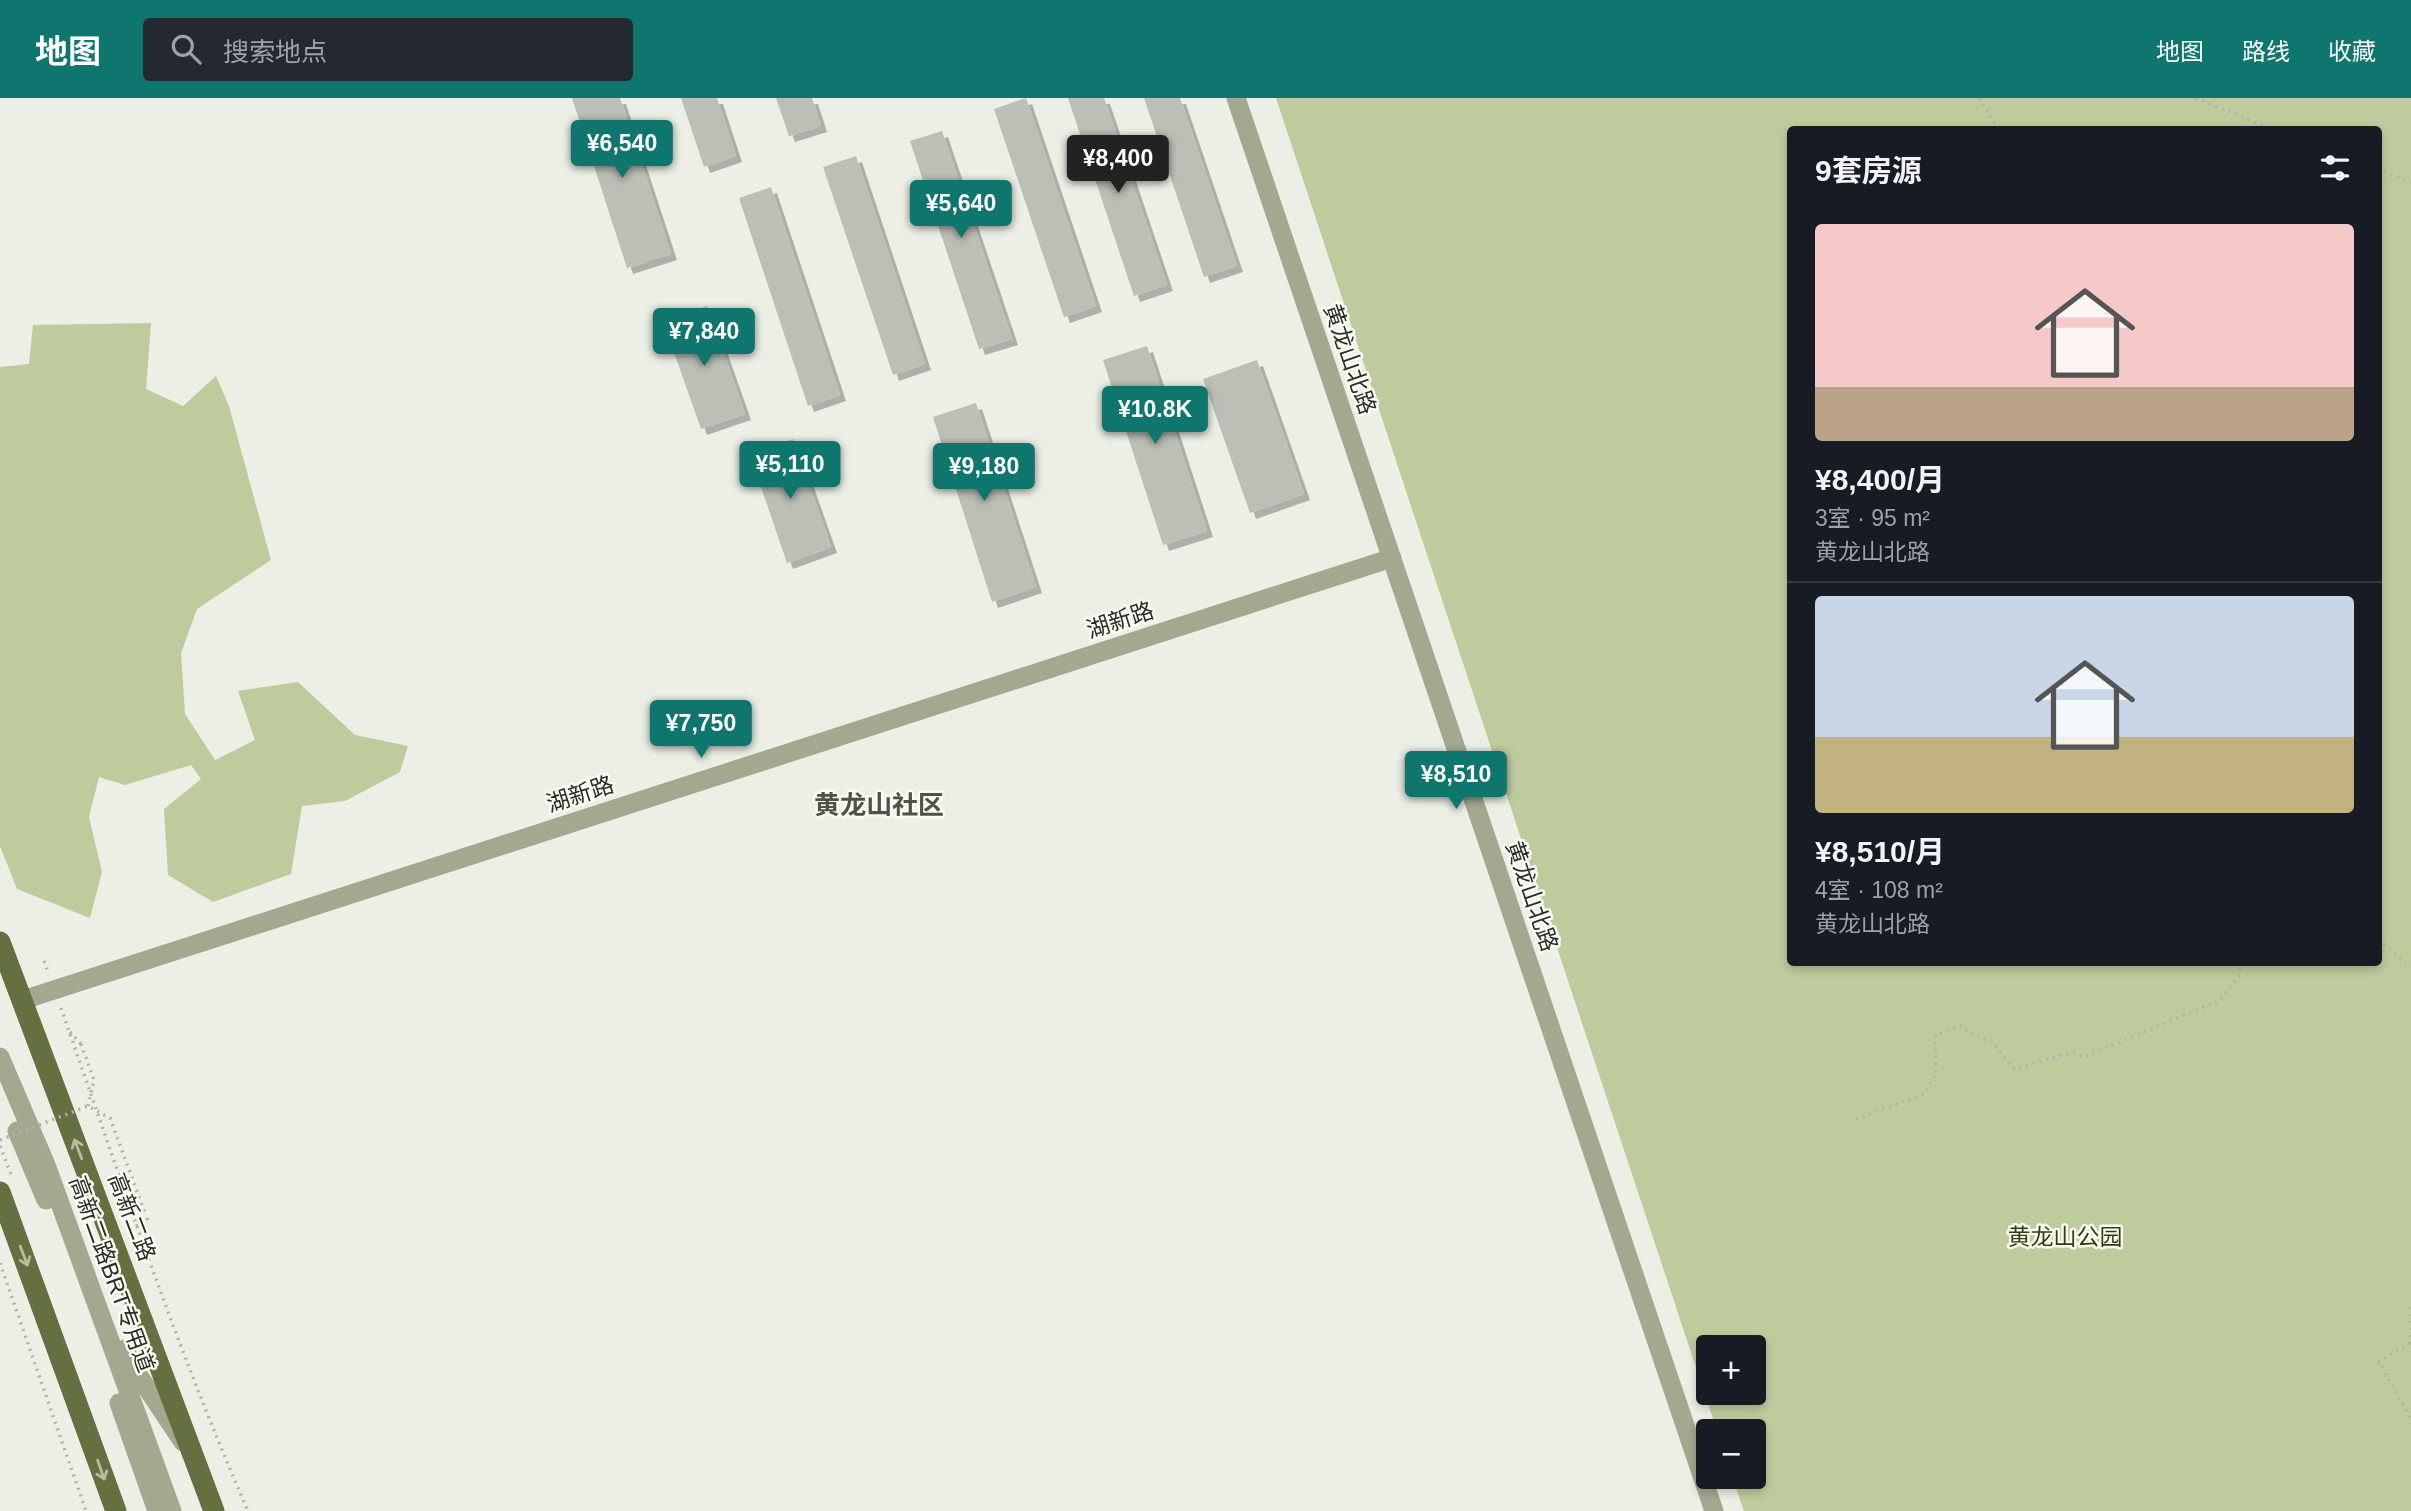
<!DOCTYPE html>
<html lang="zh">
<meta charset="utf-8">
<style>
:root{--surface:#171b24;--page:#242831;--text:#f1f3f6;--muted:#9ea1a6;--line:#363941;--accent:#0f766e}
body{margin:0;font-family:Helvetica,"Noto Sans SC",sans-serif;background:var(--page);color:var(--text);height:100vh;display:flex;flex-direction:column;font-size:26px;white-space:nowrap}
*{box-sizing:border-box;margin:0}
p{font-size:23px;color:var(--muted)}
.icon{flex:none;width:38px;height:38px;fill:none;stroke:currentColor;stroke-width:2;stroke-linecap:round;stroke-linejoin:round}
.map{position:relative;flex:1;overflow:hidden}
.details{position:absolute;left:1787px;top:28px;width:595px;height:840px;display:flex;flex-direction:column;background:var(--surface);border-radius:7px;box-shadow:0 4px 10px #0003}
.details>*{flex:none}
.controls{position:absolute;left:1696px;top:1237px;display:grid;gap:14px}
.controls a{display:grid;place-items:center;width:70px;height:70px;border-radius:7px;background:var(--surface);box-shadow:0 4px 10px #0003;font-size:35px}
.price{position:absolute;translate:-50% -60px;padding:0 16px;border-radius:7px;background:var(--accent);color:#fff;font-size:23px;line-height:46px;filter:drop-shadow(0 2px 4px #0008)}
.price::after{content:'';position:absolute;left:50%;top:42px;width:21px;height:16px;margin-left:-10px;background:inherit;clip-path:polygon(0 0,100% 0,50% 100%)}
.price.on{background:#222;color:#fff}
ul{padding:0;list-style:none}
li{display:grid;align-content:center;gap:14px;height:371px;padding:0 28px}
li+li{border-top:2px solid var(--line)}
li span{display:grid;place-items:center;height:217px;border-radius:7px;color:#555}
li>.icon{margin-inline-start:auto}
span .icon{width:126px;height:126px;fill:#fffc;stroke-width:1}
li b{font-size:30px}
h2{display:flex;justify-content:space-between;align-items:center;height:84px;padding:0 28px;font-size:30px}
header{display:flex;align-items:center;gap:42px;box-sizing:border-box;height:98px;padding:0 35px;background:var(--accent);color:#fff}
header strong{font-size:33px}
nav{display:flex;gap:38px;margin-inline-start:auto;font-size:24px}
.search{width:490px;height:63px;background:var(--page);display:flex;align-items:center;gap:18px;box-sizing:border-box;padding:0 24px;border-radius:7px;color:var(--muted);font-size:26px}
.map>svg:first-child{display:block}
</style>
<header>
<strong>地图</strong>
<div class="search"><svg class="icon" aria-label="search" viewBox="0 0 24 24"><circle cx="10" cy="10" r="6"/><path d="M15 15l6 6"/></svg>搜索地点</div>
<nav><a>地图</a><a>路线</a><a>收藏</a></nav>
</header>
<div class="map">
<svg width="2411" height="1413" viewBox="0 0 2411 1413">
<defs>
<filter id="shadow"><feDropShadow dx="6" dy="6" stdDeviation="0" flood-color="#0004"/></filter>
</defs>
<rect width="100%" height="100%" fill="#ecefe5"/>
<path fill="#becb9d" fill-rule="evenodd" d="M1276 0H2411V1413H1744L1732 1379H1754V1334L1717 1333ZM1790 32H2378V864H1790ZM1708 1250H1754V1295H1708Z
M151 225 146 291 183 308 216 278 229 308 271 462 197 511 181 555 185 616 215 662 255 642 238 593 298 584 355 637 408 648 400 674 345 703 302 708 291 776 213 804 168 777 164 711 201 681 191 667 125 687 99 679 89 719 102 774 90 820 17 791 0 748V269L29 266 33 227Z"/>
<path fill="#bcbfb5" filter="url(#shadow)" d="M572 0H620L671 156 627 170Z
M681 0H717L736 58 704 69Z
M776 0H812L821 28 789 38Z
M1026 0 1096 208 1064 219 994 11Z
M1068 0H1104L1167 187 1134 198Z
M1144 0H1180L1237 168 1204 179Z
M942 33 1012 241 979 251 910 43Z
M856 58 925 266 893 277 823 69Z
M771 89 840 297 808 308 739 100Z
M707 208 745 316 701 331 663 223Z
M1147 248 1207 433 1163 447 1103 262Z
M1257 262 1304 396 1250 415 1203 281Z
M976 305 1036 489 992 504 933 319Z
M793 341 831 449 787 465 750 357Z"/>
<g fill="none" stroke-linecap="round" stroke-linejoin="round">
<path stroke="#b1b3ab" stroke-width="3.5" stroke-dasharray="2 5" stroke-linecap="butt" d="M1979 0 1999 32
M2196 0 2273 32
M2378 70 2411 85
M2378 842 2411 869
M44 863 49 876
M61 910C120 1079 176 1249 248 1413
M70 934 81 946
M1856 1021 1924 996 1936 976 1935 937 1961 928 1973 937 1991 943 2014 971 2073 954 2084 959 2219 903 2239 878 2243 864
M0 1048 12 1079
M136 1128 148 1123 146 1118
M0 1165 86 1413
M2411 1209V1248
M2410 1245 2379 1264 2411 1321"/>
<path stroke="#a2a98f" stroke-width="19" d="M1236 0 1714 1413
M23 902 1392 460
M0 959 46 1067 172 1413
M17 1033 46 1102
M125 1251 131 1266 183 1344
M119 1305 157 1413"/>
<path stroke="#64703f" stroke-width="21" d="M0 844 214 1413
M0 1094 116 1413"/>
<path stroke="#b1b3ab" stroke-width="3.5" stroke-dasharray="2 5" stroke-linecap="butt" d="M81 946 94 982 88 1008
M0 1042 88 1008 110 1020 146 1118"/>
</g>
<defs><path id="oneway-shaft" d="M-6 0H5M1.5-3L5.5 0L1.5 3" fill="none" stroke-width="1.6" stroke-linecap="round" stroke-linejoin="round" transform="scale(1.75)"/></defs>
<g stroke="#b6bda1">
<use href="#oneway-shaft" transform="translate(78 1051) rotate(-111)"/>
<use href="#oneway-shaft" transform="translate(24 1158) rotate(69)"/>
<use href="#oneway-shaft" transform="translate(101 1372) rotate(71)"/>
</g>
<g text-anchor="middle" stroke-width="5" stroke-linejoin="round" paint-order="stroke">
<g font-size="23" fill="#2b2c28" stroke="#f9fcf2">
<text transform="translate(1350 261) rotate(71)" y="8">黄龙山北路</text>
<text transform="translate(1120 522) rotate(-18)" y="8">湖新路</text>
<text transform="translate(580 696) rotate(-18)" y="8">湖新路</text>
<text transform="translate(1532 798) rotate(71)" y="8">黄龙山北路</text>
<text transform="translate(132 1119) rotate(69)" y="8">高新二路</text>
<text transform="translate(112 1176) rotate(70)" y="8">高新二路BRT专用道</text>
</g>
<g font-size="23" fill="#323c0d" stroke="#f9fcf2">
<text x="2065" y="1147">黄龙山公园</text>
</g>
<g font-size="26" font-weight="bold" fill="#50524a" stroke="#f9fcf2">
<text x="879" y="716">黄龙山社区</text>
</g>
</g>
</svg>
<div class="controls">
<a>+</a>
<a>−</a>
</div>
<b class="price" style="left:622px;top:82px">¥6,540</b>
<b class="price on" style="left:1118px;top:97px">¥8,400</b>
<b class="price" style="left:961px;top:142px">¥5,640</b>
<b class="price" style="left:704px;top:270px">¥7,840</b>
<b class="price" style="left:1155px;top:348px">¥10.8K</b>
<b class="price" style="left:790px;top:403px">¥5,110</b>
<b class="price" style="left:984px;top:405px">¥9,180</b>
<b class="price" style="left:701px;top:662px">¥7,750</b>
<b class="price" style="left:1456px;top:713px">¥8,510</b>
<section class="details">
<h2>9套房源<svg class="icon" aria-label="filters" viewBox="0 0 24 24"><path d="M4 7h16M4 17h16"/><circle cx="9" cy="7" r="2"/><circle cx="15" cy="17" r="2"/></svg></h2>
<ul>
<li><span style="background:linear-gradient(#f6c9c9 75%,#b9a48a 0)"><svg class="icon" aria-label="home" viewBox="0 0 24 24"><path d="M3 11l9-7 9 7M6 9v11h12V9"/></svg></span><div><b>¥8,400/月</b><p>3室 · 95 m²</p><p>黄龙山北路</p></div></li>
<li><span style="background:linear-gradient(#c9d6e8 65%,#c2b280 0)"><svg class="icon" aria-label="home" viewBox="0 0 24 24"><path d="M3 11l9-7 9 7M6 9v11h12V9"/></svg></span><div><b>¥8,510/月</b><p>4室 · 108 m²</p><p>黄龙山北路</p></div></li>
</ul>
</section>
</div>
